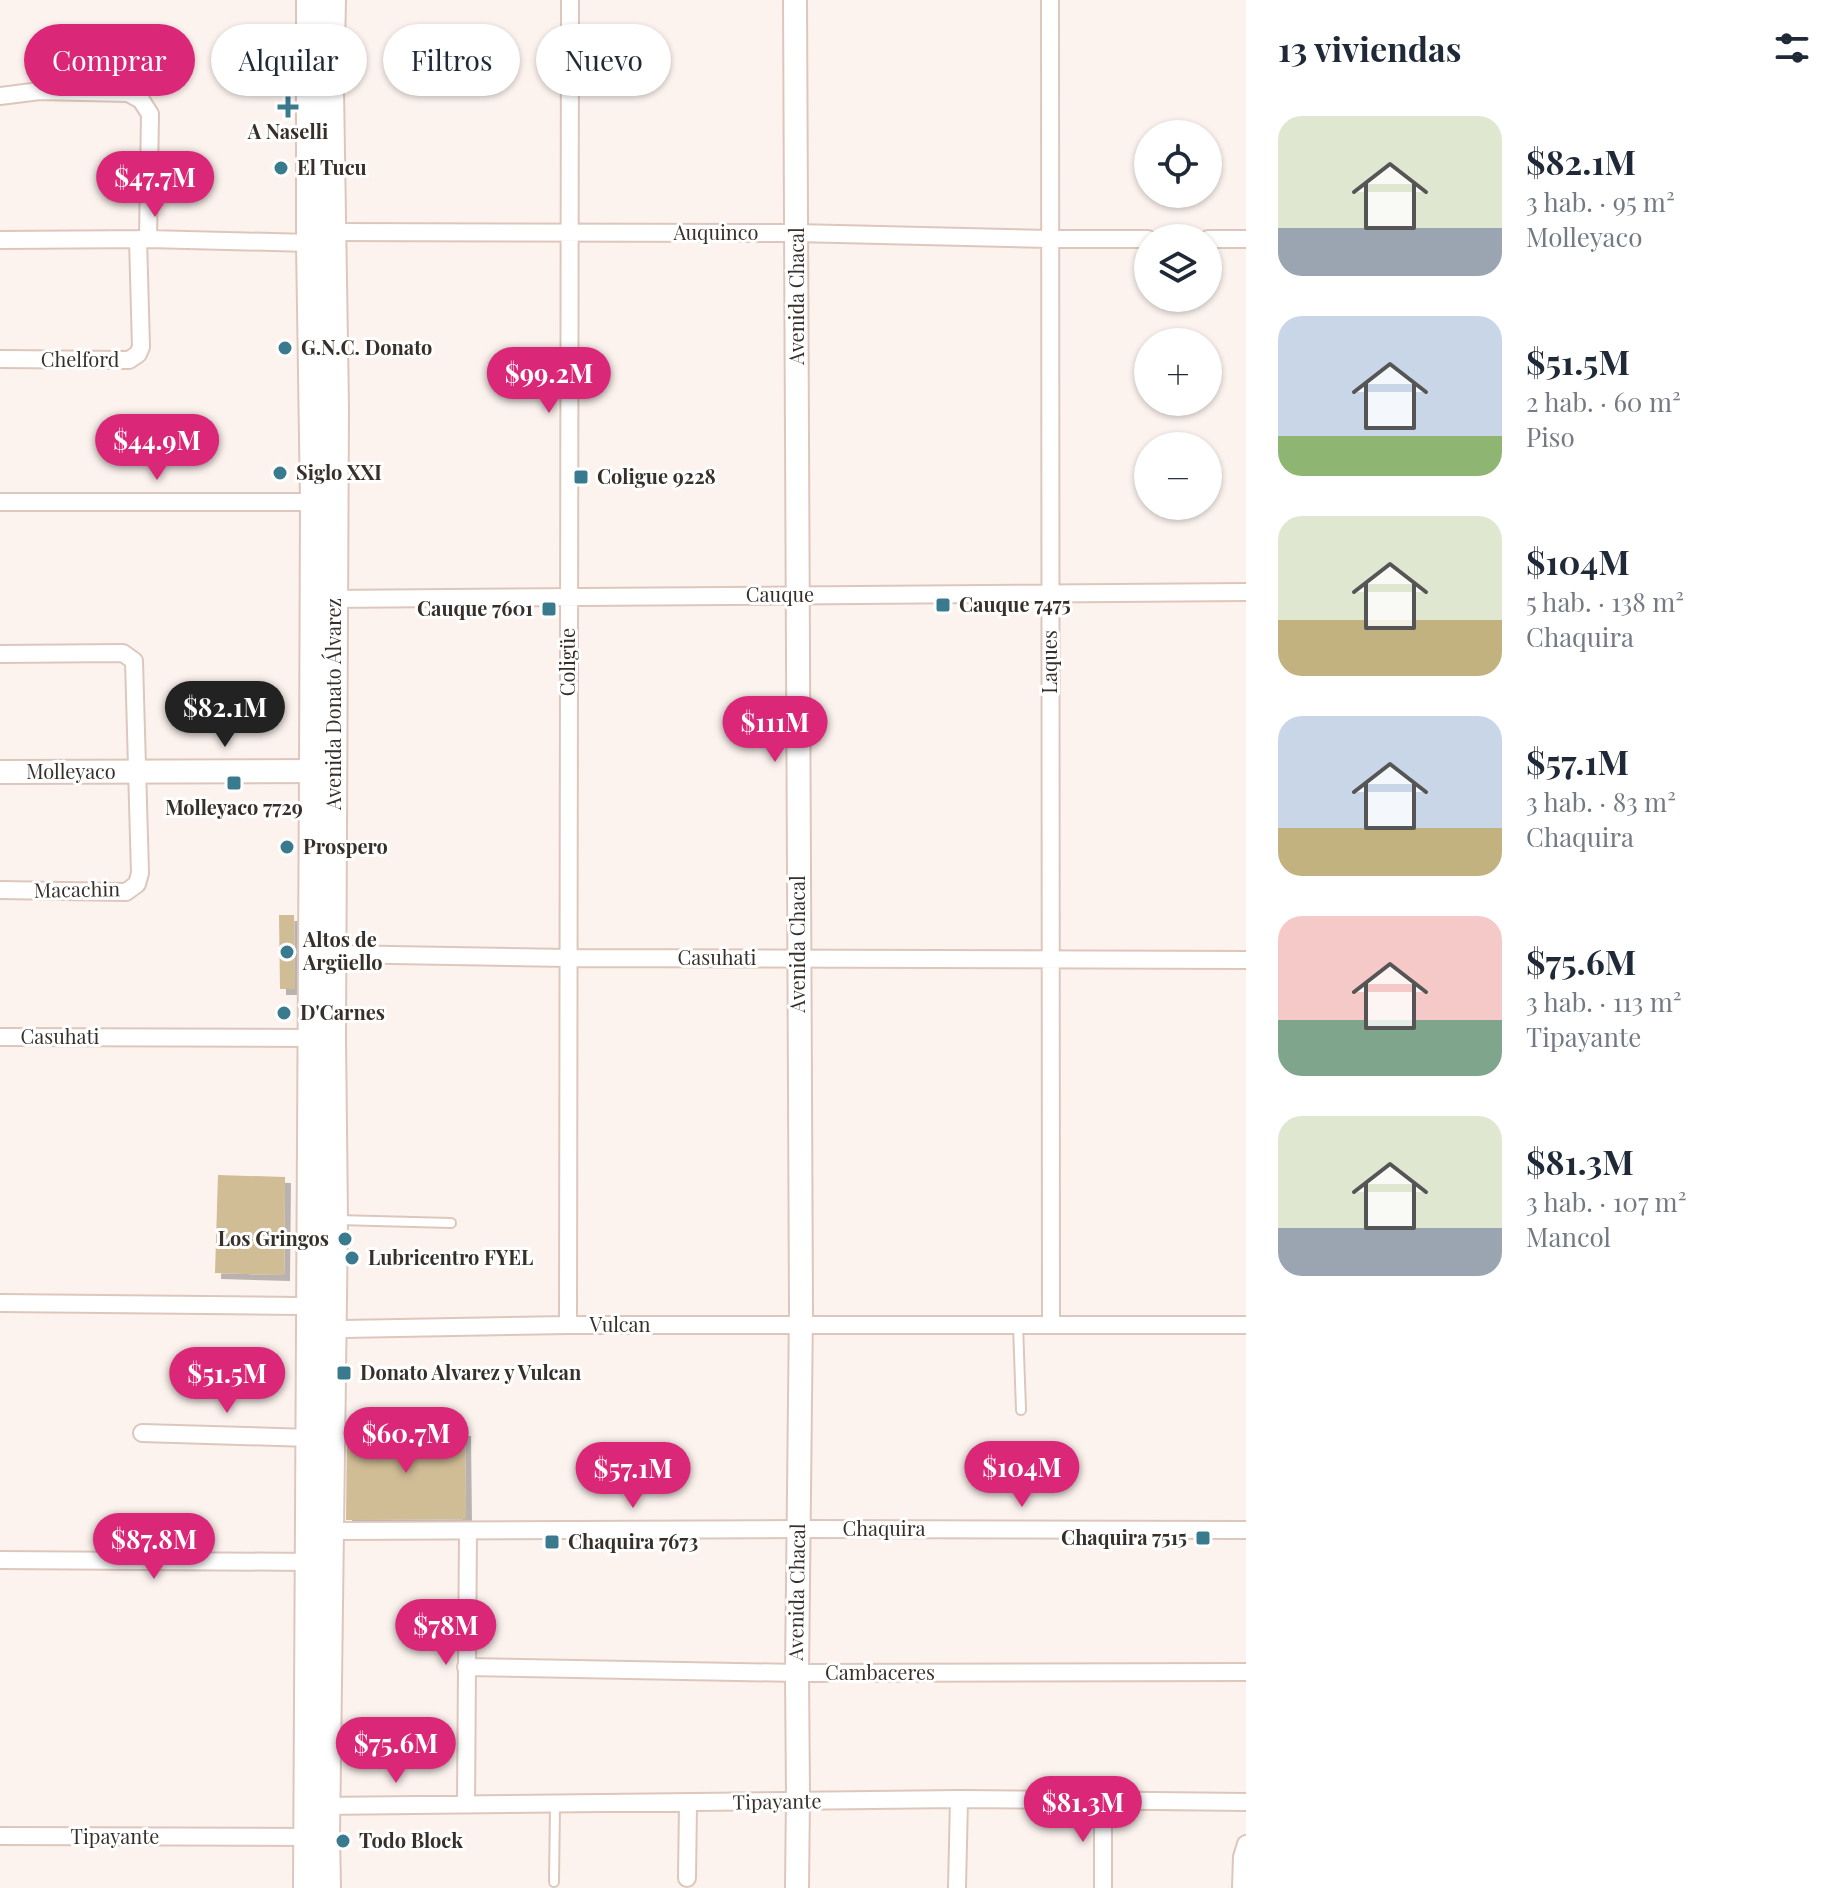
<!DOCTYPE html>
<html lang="es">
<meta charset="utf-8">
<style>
:root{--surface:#fff;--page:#f6f6f7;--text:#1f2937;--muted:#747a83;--accent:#db2777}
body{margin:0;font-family:"Playfair Display",serif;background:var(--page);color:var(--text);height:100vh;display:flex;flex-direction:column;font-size:30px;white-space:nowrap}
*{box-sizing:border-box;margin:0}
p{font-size:26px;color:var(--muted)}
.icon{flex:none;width:44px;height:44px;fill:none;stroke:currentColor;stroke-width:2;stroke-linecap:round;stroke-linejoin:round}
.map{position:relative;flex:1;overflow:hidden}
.panel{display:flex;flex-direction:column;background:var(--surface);width:600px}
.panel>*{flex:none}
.banner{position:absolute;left:24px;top:24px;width:760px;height:72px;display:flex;gap:16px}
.buttons{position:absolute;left:1134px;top:120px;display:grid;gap:16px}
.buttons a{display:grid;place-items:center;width:88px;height:88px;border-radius:50%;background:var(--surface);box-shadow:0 2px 6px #0004;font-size:40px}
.price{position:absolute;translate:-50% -68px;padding:0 18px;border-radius:28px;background:var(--accent);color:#fff;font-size:26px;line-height:52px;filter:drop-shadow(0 2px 4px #0008)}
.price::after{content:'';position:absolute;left:50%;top:48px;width:24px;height:18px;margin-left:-12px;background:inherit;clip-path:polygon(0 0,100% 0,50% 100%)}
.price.selected{background:#222;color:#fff}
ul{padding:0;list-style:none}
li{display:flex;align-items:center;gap:24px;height:200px;padding:0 32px}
li span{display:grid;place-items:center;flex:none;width:224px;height:160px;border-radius:24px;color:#555}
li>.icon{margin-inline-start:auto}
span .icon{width:96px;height:96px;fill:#fffc;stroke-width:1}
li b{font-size:34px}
h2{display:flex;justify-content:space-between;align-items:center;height:96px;padding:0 32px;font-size:34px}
.tag{padding:0 28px;border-radius:36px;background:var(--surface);box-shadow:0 2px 6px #0004;font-size:28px;line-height:72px}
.tag.selected{background:var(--accent);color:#fff}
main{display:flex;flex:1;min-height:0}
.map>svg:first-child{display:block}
</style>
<main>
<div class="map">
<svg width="1246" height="1888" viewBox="0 0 1246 1888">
<defs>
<filter id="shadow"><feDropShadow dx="6" dy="6" stdDeviation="0" flood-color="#0004"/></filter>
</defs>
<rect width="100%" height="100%" fill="#fcf3ee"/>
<path fill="#d0bc95" filter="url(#shadow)" d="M279 915H294L295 989H280Z
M218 1175 285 1177 284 1275 215 1273Z
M465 1430 466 1519 346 1520 347 1431Z"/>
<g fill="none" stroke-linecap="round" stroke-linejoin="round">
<defs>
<path id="lane" d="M338 1220 451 1223
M1018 1325 1021 1410
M554 1882 555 1805"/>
<path id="street" d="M1050 0 1051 1324
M0 96 40 91 128 93 141 100 150 114 148 239
M331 232 796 233 1050 239H1148
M1208 239H1246
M0 240 148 239 310 243
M0 359 129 360 138 354 141 347 138 239
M0 502H314
M327 599 1246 592
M0 654 123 653 134 661 140 873 137 884 126 892 0 890
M333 954 567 958 1246 960
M0 1037 312 1038
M0 1303 299 1306C315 1311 326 1325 343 1329L568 1325H1246
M568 1325 570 0
M142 1433 311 1438
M331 1531 798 1529 1246 1530
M0 1560 314 1562
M466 1667 797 1673 1246 1672
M466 1804 468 1531
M320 1806 959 1799 1246 1802
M0 1836 314 1837
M687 1878 688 1803
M957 1888 959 1799
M1103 1888V1799
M1241 1888 1242 1857 1246 1844"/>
<path id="secondary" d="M795 0 801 1310 797 1673 798 1795 797 1888
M0 772 329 771"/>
<path id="primary" d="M307 1888 313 772 314 502 310 243V0
M327 1888 326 1836 334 1220 332 1038 335 407 330 90 332 0"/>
</defs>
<use href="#lane" stroke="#ddc7bc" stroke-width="12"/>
<use href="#street" stroke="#ddc7bc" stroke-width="20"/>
<use href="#secondary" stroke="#ddc7bc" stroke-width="26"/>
<use href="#primary" stroke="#ddc7bc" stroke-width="30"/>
<use href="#lane" stroke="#fff" stroke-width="8"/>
<use href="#street" stroke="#fff" stroke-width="16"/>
<use href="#secondary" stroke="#fff" stroke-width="22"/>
<use href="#primary" stroke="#fff" stroke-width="26"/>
</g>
<g fill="#3a7a8e" stroke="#fff" stroke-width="3">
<path d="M284 95h8v8h8v8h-8v8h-8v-8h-8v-8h8z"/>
<circle cx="281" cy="168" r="8"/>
<circle cx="285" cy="348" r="8"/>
<circle cx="280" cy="473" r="8"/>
<rect x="573" y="469" width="16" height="16" rx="4"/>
<rect x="935" y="597" width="16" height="16" rx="4"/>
<rect x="541" y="601" width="16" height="16" rx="4"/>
<rect x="226" y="775" width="16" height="16" rx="4"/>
<circle cx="287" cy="847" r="8"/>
<circle cx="287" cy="952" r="8"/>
<circle cx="284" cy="1013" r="8"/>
<circle cx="345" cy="1239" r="8"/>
<circle cx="352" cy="1258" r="8"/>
<rect x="336" y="1365" width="16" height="16" rx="4"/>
<rect x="1195" y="1530" width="16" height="16" rx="4"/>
<rect x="544" y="1534" width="16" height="16" rx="4"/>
<circle cx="343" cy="1841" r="8"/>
</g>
<g text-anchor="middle" stroke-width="6" stroke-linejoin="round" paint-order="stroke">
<g font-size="20" font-weight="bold" fill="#372f2a" stroke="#fff" text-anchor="start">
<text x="288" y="139" text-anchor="middle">A Naselli</text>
<text x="297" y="175">El Tucu</text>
<text x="301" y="355">G.N.C. Donato</text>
<text x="296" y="480">Siglo XXI</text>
<text x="597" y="484">Coligue 9228</text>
<text x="959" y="612">Cauque 7475</text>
<text x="533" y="616" text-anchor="end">Cauque 7601</text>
<text x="234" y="815" text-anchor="middle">Molleyaco 7729</text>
<text x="303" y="854">Prospero</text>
<text x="303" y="947">Altos de<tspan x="303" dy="23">Argüello</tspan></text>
<text x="300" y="1020">D'Carnes</text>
<text x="329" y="1246" text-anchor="end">Los Gringos</text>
<text x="368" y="1265">Lubricentro FYEL</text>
<text x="360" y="1380">Donato Alvarez y Vulcan</text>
<text x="1187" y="1545" text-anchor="end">Chaquira 7515</text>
<text x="568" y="1549">Chaquira 7673</text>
<text x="359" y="1848">Todo Block</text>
</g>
<g font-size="20" fill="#372f2a" stroke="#fff">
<text x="716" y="240">Auquinco</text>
<text transform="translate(797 296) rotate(-90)" y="7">Avenida Chacal</text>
<text x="80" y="367">Chelford</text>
<text x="780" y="602">Cauque</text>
<text transform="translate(568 662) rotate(-90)" y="7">Coligüe</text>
<text transform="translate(1050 662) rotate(-90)" y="7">Laques</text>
<text transform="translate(334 704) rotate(-90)" y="7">Avenida Donato Álvarez</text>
<text x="71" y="779">Molleyaco</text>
<text transform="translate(77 890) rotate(-1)" y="7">Macachin</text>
<text transform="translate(798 944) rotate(-90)" y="7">Avenida Chacal</text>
<text x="717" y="965">Casuhati</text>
<text x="60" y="1044">Casuhati</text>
<text x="620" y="1332">Vulcan</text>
<text x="884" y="1536">Chaquira</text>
<text transform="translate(797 1592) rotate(-89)" y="7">Avenida Chacal</text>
<text x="880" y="1680">Cambaceres</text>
<text transform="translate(777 1802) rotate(-1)" y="7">Tipayante</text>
<text x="115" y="1844">Tipayante</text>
</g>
</g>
</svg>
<div class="buttons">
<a><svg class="icon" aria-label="locate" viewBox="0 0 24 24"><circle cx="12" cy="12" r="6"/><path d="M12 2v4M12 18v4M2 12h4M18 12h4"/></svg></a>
<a><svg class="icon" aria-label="layers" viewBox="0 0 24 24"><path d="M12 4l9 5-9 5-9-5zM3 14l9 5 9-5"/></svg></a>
<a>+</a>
<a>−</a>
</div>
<b class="price" style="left:155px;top:219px">$47.7M</b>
<b class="price" style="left:549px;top:415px">$99.2M</b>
<b class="price" style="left:157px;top:482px">$44.9M</b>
<b class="price selected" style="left:225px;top:749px">$82.1M</b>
<b class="price" style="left:775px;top:764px">$111M</b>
<b class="price" style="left:227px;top:1415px">$51.5M</b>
<b class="price" style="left:406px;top:1475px">$60.7M</b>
<b class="price" style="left:1022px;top:1509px">$104M</b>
<b class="price" style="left:633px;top:1510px">$57.1M</b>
<b class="price" style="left:154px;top:1581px">$87.8M</b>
<b class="price" style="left:446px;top:1667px">$78M</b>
<b class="price" style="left:396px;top:1785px">$75.6M</b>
<b class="price" style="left:1083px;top:1844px">$81.3M</b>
<div class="banner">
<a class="tag selected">Comprar</a>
<a class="tag">Alquilar</a>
<a class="tag">Filtros</a>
<a class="tag">Nuevo</a>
</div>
</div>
<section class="panel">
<h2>13 viviendas<svg class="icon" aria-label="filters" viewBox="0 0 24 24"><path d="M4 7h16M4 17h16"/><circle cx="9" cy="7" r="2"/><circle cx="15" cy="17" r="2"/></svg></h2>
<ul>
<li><span style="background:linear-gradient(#dfe7d0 70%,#9aa5b1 0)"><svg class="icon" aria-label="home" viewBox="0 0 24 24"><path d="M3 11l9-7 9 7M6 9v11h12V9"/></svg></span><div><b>$82.1M</b><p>3 hab. · 95 m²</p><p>Molleyaco</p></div></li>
<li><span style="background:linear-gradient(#c9d6e8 75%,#8fb573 0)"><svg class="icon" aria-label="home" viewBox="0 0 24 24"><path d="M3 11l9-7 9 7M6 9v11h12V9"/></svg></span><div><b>$51.5M</b><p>2 hab. · 60 m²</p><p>Piso</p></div></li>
<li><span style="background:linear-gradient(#dfe7d0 65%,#c2b280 0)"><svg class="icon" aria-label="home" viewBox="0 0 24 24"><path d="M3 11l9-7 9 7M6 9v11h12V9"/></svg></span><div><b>$104M</b><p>5 hab. · 138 m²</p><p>Chaquira</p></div></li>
<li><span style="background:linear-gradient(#c9d6e8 70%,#c2b280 0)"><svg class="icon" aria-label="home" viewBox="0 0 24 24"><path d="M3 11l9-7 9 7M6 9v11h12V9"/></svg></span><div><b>$57.1M</b><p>3 hab. · 83 m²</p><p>Chaquira</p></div></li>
<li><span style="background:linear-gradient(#f6c9c9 65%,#7fa58c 0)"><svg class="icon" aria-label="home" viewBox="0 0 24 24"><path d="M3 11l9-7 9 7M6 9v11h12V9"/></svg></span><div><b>$75.6M</b><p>3 hab. · 113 m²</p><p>Tipayante</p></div></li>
<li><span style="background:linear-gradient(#dfe7d0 70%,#9aa5b1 0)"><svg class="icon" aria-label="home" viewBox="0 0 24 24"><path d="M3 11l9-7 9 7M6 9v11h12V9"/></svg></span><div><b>$81.3M</b><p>3 hab. · 107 m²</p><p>Mancol</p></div></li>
</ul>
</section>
</main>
